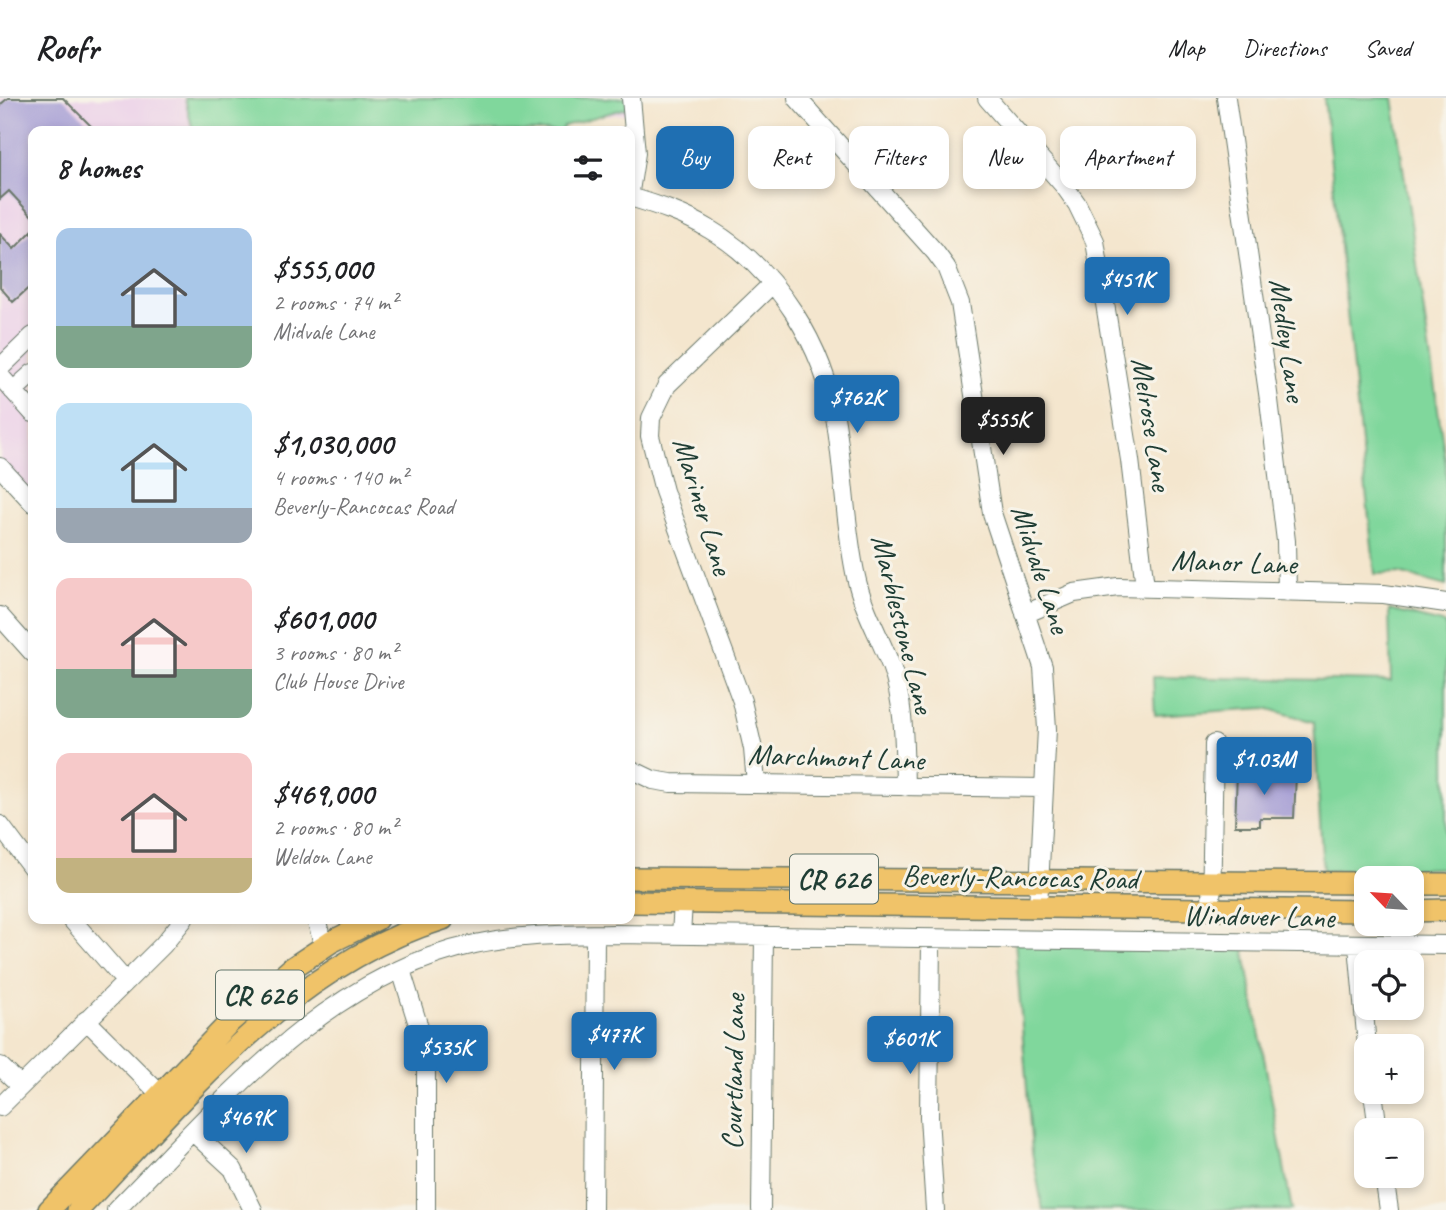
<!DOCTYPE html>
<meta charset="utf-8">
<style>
:root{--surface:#fff;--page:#f6f6f6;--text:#202124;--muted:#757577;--line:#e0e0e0;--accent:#1f6fb2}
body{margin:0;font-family:Caveat,sans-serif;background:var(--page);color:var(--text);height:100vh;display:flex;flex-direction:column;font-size:26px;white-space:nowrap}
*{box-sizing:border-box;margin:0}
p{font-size:23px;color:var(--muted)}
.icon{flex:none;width:38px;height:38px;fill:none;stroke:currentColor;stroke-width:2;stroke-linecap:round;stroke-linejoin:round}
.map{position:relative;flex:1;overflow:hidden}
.sheet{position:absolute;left:28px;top:28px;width:607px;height:798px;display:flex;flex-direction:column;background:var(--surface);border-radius:14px;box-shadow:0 4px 10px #0003}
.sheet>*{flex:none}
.guide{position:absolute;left:656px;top:28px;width:665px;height:63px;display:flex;gap:14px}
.needle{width:46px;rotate:295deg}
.controls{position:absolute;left:1354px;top:768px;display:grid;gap:14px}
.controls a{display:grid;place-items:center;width:70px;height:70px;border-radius:14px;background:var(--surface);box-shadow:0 4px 10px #0003;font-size:35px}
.price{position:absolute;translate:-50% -60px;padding:0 16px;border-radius:7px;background:var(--accent);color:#fff;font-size:23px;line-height:46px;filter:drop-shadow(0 2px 4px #0008)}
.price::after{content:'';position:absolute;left:50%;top:42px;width:21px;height:16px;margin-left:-10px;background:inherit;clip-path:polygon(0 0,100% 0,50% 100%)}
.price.active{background:#222;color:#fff}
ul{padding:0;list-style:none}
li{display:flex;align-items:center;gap:21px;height:175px;padding:0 28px}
li span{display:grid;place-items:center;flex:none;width:196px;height:140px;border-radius:14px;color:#555}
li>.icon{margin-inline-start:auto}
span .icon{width:84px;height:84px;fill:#fffc;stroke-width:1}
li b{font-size:30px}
h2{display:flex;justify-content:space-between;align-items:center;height:84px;padding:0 28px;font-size:30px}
.tag{padding:0 24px;border-radius:14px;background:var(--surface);box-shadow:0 4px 10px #0003;font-size:24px;line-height:63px}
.tag.active{background:var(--accent);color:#fff}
header{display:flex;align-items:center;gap:42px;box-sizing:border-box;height:98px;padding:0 35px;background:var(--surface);border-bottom:2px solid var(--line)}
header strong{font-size:33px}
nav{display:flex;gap:38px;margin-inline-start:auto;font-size:24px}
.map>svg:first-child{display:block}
</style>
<header>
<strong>Roofr</strong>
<nav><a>Map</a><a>Directions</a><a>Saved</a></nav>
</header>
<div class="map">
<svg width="1446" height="1112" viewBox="0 0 1446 1112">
<rect width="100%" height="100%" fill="#f7f3e8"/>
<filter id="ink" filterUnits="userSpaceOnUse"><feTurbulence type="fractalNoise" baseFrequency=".0143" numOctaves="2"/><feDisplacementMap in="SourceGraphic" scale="14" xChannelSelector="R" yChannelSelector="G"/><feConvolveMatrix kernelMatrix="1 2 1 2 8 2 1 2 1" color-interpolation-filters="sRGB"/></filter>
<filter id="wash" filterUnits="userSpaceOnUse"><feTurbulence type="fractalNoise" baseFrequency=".00686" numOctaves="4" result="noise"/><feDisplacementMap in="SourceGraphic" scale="28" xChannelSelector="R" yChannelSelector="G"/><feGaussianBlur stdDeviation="1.57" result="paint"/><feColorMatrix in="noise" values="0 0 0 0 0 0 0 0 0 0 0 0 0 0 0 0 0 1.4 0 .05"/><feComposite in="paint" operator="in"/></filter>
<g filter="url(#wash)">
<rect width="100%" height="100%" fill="#f4e6ce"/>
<path fill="#ecd1e9" d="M0 0H631L633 15 548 24 545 33H33V405L0 369Z"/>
<path fill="#80d79c" stroke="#508a68" stroke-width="2" d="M185 0H629L630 9 564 28 561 33H193Z
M1324 0H1393L1446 367V488L1399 475 1375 476Z
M1389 512 1446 526V770L1323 773 1314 624 1266 610 1155 617 1153 579 1391 583Z
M1015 842 1243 845 1292 1112H1043L1032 1054Z"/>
<g id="blocks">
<path fill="#aaa3d6" d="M8 0H63L96 33H33V119L9 93 0 101V7Z
M33 132V186L13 204 0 189V136L14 151Z
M1237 674 1296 676 1294 720H1260V728H1235Z"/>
</g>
</g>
<g filter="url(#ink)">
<use href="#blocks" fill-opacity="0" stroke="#6a786a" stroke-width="2"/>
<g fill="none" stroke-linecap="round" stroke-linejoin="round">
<defs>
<path id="minor" d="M797 0 935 154 946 169 960 205 992 415 1043 569 1047 631 1038 809
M987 0 1065 89 1077 106 1095 143 1130 362 1145 489
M1226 0 1269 302 1286 443 1287 494
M630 93 636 55 631 0
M630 99C657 107 685 116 709 131 777 171 825 249 836 325 844 376 845 429 856 479 863 511 879 537 891 568 905 605 904 650 905 689
M0 270 33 238
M0 278 33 315
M13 293 33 275
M0 369 33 405
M1025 516 1074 495 1118 489 1384 496 1446 505
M0 518 33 555
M630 671 653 682 671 685 1042 690
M756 685 753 651 742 603 664 393 650 338 651 320 667 287 771 187
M0 727 33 771
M1211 812 1214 646
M71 821 125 883
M316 821 324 849
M681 837 683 805
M931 842 929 1019 935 1112
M1358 847 1367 948
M401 872 426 952V1112
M86 922 170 1006
M0 968 20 987
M1373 994 1378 1032
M0 1009 163 847 184 821
M193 1034 233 1071 253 1112
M1384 1078 1389 1112
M116 1112C219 1008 324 878 475 846 520 836 567 837 613 836L1446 847
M593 1112 595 837
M761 1112 764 838"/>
<path id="major" d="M630 780 1367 785
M1412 786H1446
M630 804 1367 813
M1412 813 1446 812
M49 1112 231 923 292 870 331 844 377 821
M78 1112C184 1001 291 867 443 821"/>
</defs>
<use href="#minor" stroke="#6a786a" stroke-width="20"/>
<use href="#major" stroke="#6a786a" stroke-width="24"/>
<use href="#minor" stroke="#fff" stroke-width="18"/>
<use href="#major" stroke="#f0c369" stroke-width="21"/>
</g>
</g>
<g text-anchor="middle" stroke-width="6" stroke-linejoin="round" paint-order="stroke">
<g fill="#f7f3e8" stroke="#60746a" stroke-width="2">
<rect x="790" y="756.5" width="88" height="49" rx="5"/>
<rect x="216" y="872.5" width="88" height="49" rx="5"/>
</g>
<g font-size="28" font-weight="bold" fill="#1f3d34">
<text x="834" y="791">CR 626</text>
<text x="260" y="907">CR 626</text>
</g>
<g font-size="30" fill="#1f3d34" stroke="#f7f3e8">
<text transform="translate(1288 242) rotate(82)" y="10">Medley Lane</text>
<text transform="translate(1152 326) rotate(81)" y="10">Melrose Lane</text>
<text transform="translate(703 408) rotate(73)" y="10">Mariner Lane</text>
<text transform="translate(1234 464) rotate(2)" y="10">Manor Lane</text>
<text transform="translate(1041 471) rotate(72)" y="10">Midvale Lane</text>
<text transform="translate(903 526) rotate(76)" y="10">Marblestone Lane</text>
<text transform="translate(836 659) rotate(2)" y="10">Marchmont Lane</text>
<text transform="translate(1020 779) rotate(1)" y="10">Beverly-Rancocas Road</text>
<text transform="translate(1259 818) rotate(1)" y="10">Windover Lane</text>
<text transform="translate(733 974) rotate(-89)" y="10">Courtland Lane</text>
</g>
</g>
</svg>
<div class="controls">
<a><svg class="needle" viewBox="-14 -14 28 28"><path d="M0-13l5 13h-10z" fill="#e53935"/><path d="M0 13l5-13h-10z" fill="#757577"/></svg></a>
<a><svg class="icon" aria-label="locate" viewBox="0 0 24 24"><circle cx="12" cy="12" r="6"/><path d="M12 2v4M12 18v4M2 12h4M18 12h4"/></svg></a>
<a>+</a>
<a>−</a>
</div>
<b class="price" style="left:1127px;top:219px">$451K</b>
<b class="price" style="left:857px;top:337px">$762K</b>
<b class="price active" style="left:1003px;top:359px">$555K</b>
<b class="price" style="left:1264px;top:699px">$1.03M</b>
<b class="price" style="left:614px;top:974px">$477K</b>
<b class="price" style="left:910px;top:978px">$601K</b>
<b class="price" style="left:446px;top:987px">$535K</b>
<b class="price" style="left:246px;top:1057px">$469K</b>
<div class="guide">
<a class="tag active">Buy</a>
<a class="tag">Rent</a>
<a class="tag">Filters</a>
<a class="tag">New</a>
<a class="tag">Apartment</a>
</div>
<section class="sheet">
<h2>8 homes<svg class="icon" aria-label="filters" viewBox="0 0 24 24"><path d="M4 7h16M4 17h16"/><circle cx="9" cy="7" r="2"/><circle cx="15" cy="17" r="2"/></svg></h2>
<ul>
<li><span style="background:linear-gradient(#a9c7e8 70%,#7fa58c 0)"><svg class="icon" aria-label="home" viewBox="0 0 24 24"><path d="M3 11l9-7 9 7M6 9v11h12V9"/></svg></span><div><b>$555,000</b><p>2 rooms · 74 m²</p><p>Midvale Lane</p></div></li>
<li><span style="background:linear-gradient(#bfe0f5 75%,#9aa5b1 0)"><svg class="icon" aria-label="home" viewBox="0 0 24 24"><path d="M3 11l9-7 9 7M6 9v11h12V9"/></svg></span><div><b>$1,030,000</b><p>4 rooms · 140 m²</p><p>Beverly-Rancocas Road</p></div></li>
<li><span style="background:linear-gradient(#f6c9c9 65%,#7fa58c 0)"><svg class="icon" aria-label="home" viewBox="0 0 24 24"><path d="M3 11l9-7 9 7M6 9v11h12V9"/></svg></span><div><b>$601,000</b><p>3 rooms · 80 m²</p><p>Club House Drive</p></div></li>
<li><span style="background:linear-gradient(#f6c9c9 75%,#c2b280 0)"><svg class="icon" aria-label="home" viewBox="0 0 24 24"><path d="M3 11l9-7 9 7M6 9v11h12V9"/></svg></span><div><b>$469,000</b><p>2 rooms · 80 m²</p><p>Weldon Lane</p></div></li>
</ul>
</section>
</div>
